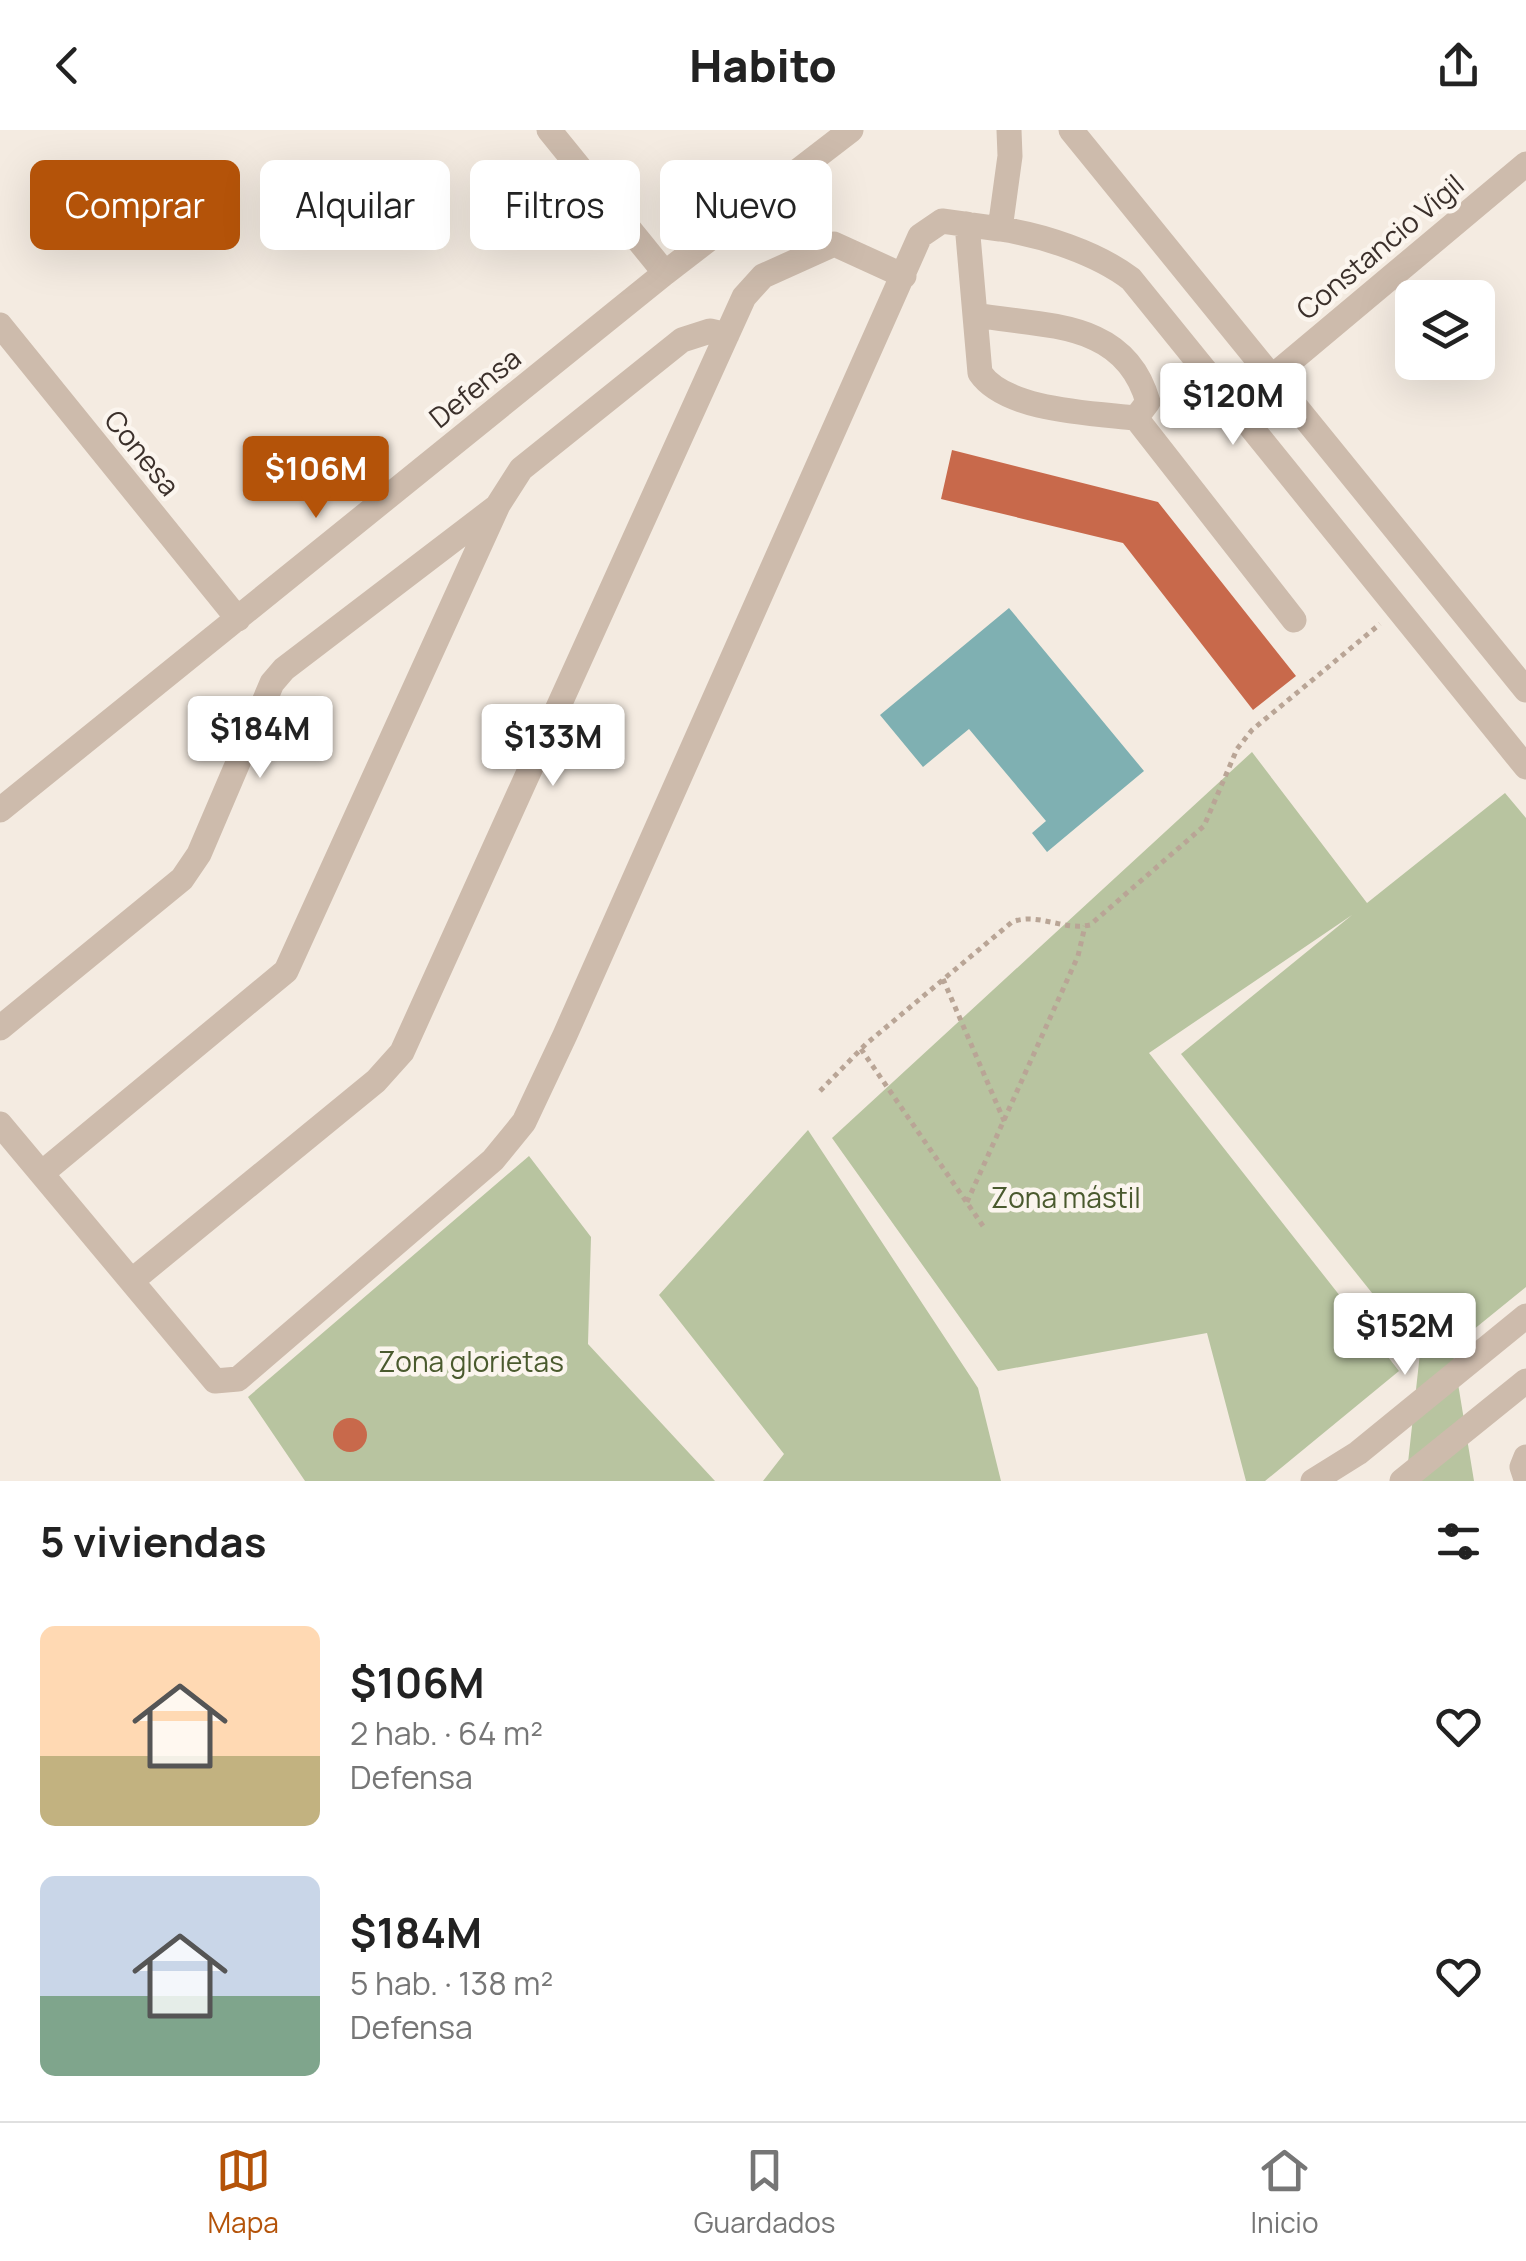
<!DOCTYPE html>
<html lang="es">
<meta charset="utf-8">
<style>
:root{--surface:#fff;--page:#f6f6f6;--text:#222;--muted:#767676;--line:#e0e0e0;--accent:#b45309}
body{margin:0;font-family:Manrope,sans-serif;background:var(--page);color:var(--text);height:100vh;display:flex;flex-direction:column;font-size:38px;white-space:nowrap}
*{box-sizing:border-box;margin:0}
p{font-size:32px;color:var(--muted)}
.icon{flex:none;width:55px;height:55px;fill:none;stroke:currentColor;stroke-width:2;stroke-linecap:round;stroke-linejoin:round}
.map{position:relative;height:1351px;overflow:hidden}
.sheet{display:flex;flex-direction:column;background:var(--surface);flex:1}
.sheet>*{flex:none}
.guide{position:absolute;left:30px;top:30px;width:1000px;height:90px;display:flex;gap:20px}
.fabs{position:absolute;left:1395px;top:150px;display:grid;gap:20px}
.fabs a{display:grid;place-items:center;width:100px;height:100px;border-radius:15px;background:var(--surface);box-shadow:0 10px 40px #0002;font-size:50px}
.price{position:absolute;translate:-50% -85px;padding:0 22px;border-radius:10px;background:#fff;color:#222;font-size:32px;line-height:65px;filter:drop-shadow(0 2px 5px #0008)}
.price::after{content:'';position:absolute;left:50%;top:60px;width:30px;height:22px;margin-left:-15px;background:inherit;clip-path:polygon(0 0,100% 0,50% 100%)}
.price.on{background:var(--accent);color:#fff}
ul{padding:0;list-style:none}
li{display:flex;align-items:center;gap:30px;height:250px;padding:0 40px}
li span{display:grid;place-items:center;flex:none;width:280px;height:200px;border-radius:15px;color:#555}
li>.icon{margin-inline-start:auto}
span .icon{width:120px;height:120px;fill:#fffc;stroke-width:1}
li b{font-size:42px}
h2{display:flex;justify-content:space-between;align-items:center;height:120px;padding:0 40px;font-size:42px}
.tag{padding:0 35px;border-radius:15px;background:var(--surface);box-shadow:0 10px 40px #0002;font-size:35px;line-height:90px}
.tag.on{background:var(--accent);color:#fff}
header{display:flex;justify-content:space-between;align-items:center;height:130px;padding:0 40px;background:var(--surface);font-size:45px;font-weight:800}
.tab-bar{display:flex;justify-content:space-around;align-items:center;height:140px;border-top:2px solid var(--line);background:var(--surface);font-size:28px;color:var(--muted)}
.tab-bar a{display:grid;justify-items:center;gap:5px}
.tab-bar .on{color:var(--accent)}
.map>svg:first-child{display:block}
</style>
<header><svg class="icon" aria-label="back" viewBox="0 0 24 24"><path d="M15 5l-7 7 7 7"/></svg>Habito<svg class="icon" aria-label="share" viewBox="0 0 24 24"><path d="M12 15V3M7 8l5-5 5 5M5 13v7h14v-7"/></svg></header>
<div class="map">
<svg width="1526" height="1351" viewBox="0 0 1526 1351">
<rect width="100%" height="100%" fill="#f4ebe1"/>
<path fill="#b8c4a0" d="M1252 622 1367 773 1505 663 1526 688V1157L1452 1217 1474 1351H1406L1420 1223 1181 924 1352 785 1149 923 1399 1241 1265 1351H1246L1207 1203 998 1241 832 1008Z
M808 1000 978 1258 1001 1351H763L784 1324 659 1165Z
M529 1026 591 1107 588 1214 715 1351H305L248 1267Z"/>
<path fill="#7fb0b2" d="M1009 478 1144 641 1047 722 1032 703 1046 691 969 599 923 637 880 585Z"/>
<path fill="#c8694b" d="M952 320 1158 372 1296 546 1253 580 1123 413 941 369Z
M333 1305a17 17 0 1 1 34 0a17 17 0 1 1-34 0Z"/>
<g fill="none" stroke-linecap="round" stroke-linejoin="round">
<path stroke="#b9a596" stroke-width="5" stroke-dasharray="5 5" stroke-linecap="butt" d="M943 849 1005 993
M861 919 983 1096
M820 961 866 914 1012 792C1038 782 1063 801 1090 795L1204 696 1237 619 1252 600 1380 494
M967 1072 1078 826 1085 796"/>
<path stroke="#cdbbac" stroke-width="25" d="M549 0 665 143
M1009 0 1010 26 1000 99C1042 105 1097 123 1131 149L1526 637
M1071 0 1526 560
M967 94 980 243C1006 281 1092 283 1136 288L1148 272C1125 190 1046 197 975 185
M0 195 238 489
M1273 246 1526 34
M1136 288 1294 490
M0 680 665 143 851 0
M0 898 182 749 199 724 272 553 284 539 495 378
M0 994 215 1251 238 1249 493 1030 524 992 565 905 920 106 942 91 1000 99
M42 1043 286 841 498 375 521 339 682 210 710 201 727 205
M134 1149 376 951 402 922 744 167 763 146 834 114 904 146
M1526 1327 1522 1337 1526 1349
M1313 1351 1358 1323 1526 1186
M1402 1351 1526 1251"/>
</g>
<g text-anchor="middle" stroke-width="9" stroke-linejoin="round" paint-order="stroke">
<g font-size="28" fill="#3b302b" stroke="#fbf5ee">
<text transform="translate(1380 117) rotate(-40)" y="10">Constancio Vigil</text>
<text transform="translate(475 258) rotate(-39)" y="10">Defensa</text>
<text transform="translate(142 323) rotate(51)" y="10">Conesa</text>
</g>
<g font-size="28" fill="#4a5a2e" stroke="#fbf5ee">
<text x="1066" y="1078">Zona mástil</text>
<text x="471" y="1242">Zona glorietas</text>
</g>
</g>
</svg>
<div class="fabs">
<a><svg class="icon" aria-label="layers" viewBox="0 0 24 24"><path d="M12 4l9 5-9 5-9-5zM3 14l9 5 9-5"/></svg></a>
</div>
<b class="price" style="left:1233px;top:318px">$120M</b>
<b class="price on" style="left:316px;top:391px">$106M</b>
<b class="price" style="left:260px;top:651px">$184M</b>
<b class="price" style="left:553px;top:659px">$133M</b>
<b class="price" style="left:1405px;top:1248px">$152M</b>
<div class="guide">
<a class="tag on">Comprar</a>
<a class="tag">Alquilar</a>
<a class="tag">Filtros</a>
<a class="tag">Nuevo</a>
</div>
</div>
<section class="sheet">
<h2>5 viviendas<svg class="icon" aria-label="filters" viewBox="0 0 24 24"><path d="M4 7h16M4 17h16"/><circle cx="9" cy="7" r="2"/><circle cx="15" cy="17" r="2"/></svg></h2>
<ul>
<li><span style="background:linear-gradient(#ffd9b3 65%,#c2b280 0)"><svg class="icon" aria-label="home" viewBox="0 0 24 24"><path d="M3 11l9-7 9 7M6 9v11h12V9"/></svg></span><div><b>$106M</b><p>2 hab. · 64 m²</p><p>Defensa</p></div><svg class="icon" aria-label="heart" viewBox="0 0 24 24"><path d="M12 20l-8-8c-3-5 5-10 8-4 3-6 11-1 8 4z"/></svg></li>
<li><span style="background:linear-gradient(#c9d6e8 60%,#7fa58c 0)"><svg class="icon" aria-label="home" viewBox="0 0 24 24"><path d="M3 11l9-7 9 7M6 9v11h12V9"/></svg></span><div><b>$184M</b><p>5 hab. · 138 m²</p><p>Defensa</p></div><svg class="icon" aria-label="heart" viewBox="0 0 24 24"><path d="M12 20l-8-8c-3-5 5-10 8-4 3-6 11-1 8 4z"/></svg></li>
</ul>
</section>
<nav class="tab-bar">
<a class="on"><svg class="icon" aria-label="map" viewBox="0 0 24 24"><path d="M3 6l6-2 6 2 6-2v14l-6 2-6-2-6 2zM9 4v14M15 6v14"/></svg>Mapa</a>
<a><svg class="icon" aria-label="saved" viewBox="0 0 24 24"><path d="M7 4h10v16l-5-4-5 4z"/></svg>Guardados</a>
<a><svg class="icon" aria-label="home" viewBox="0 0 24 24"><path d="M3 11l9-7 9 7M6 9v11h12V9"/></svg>Inicio</a>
</nav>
